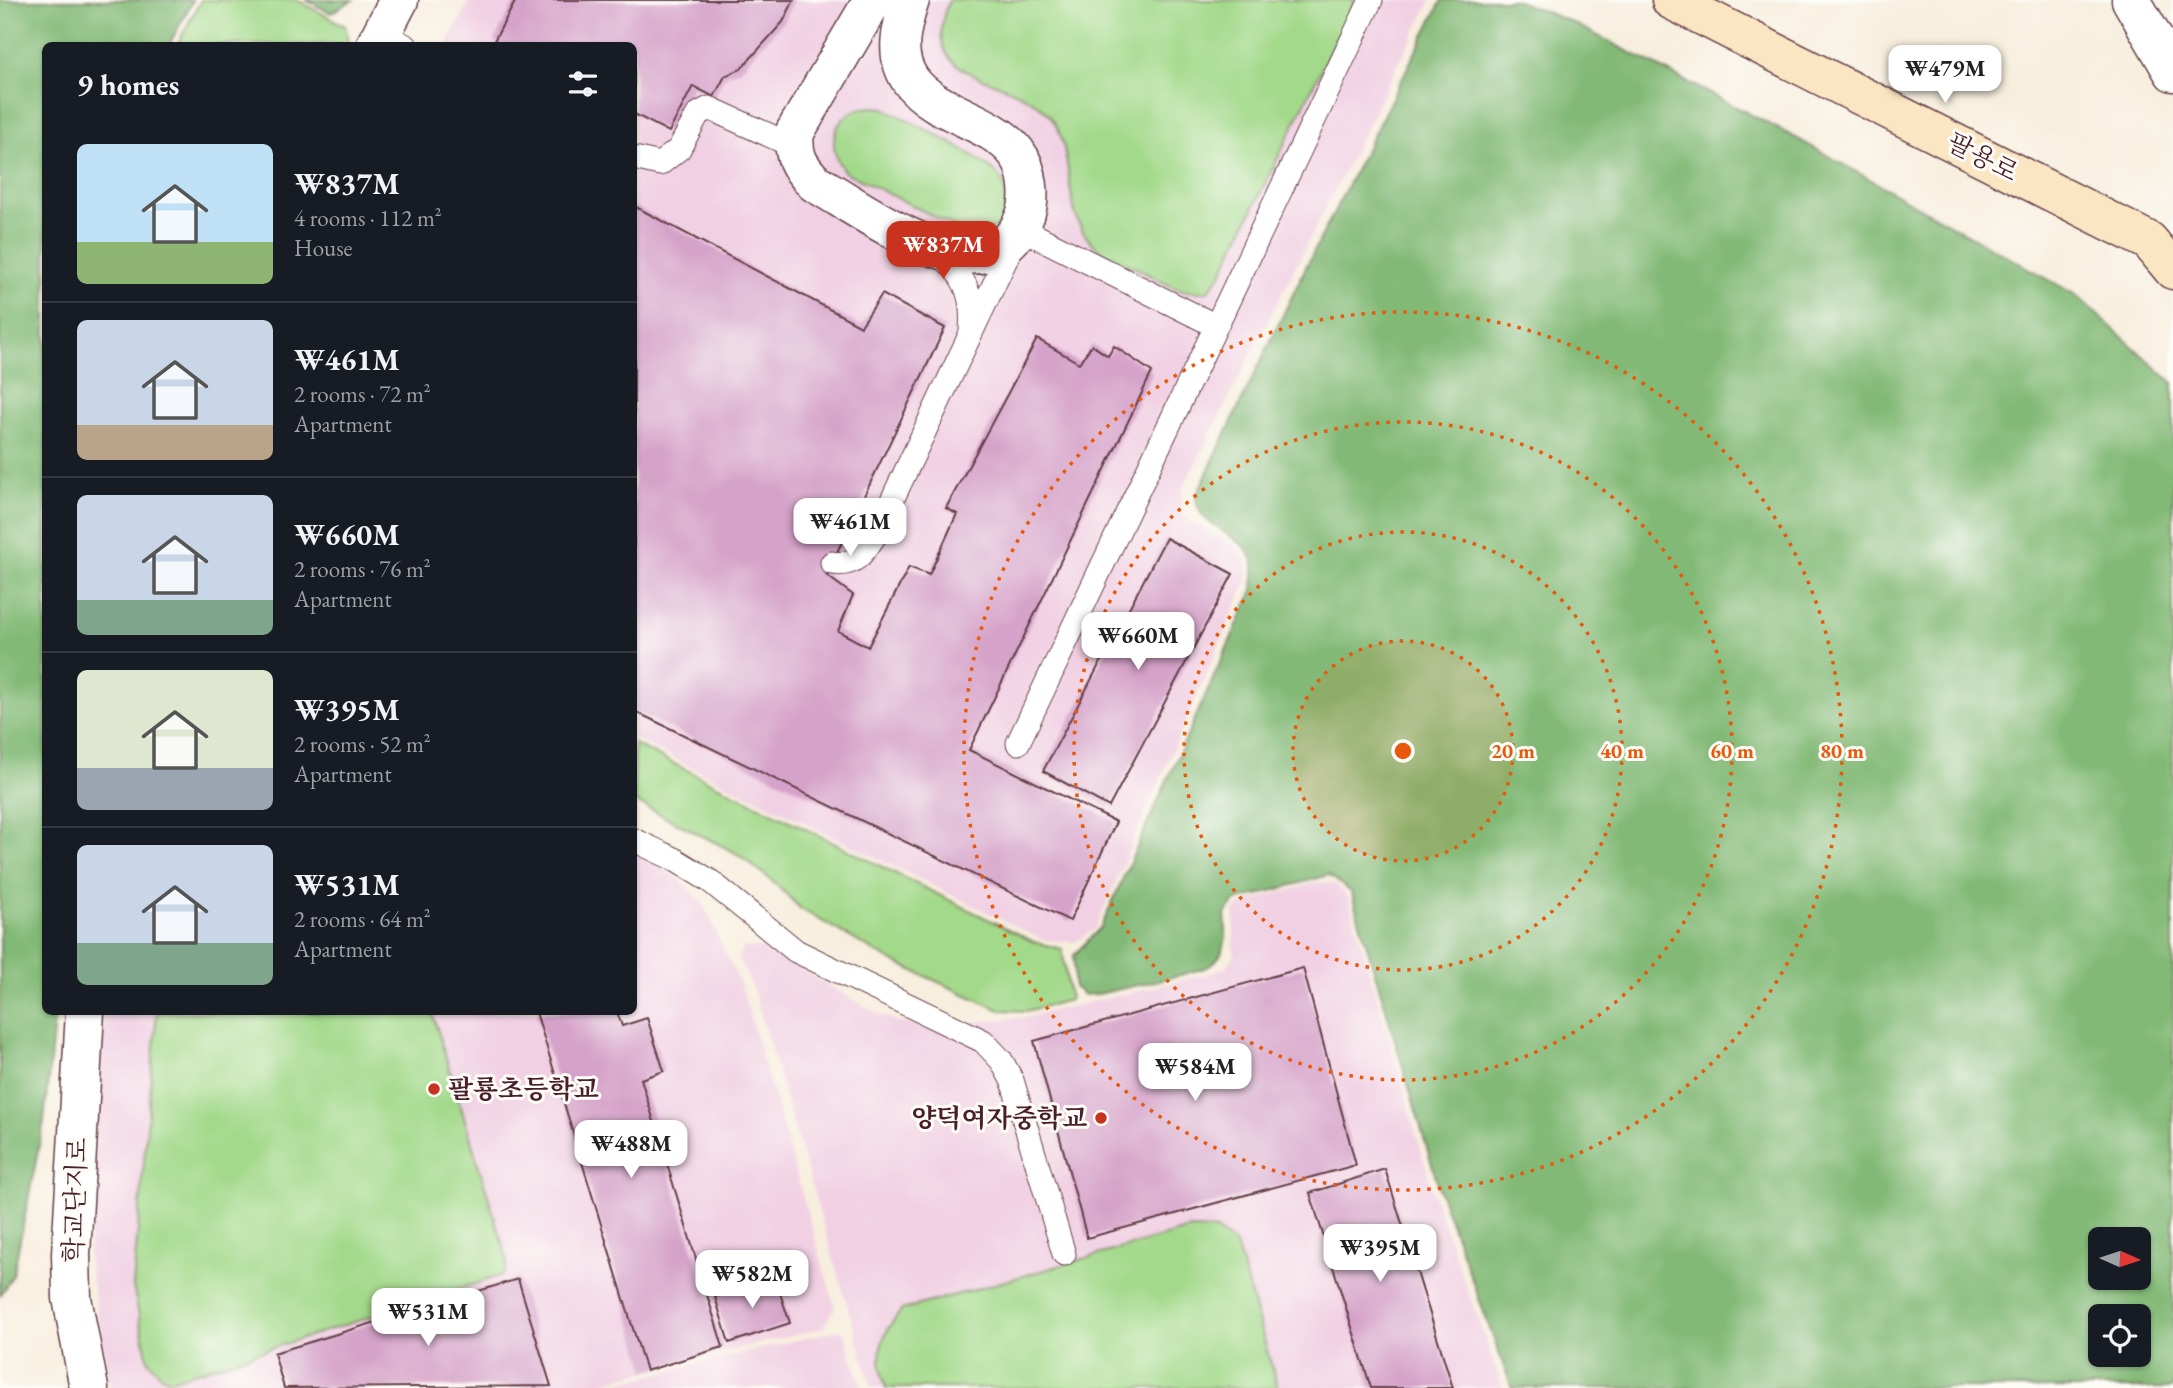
<!DOCTYPE html>
<meta charset="utf-8">
<style>
:root{--surface:#171b24;--page:#242831;--text:#f1f3f6;--muted:#9ea1a6;--line:#363941;--accent:#c8321e}
body{margin:0;font-family:"EB Garamond","Noto Serif KR",serif;background:var(--page);color:var(--text);height:100vh;display:flex;flex-direction:column;font-size:26px;white-space:nowrap}
*{box-sizing:border-box;margin:0}
p{font-size:23px;color:var(--muted)}
.icon{flex:none;width:38px;height:38px;fill:none;stroke:currentColor;stroke-width:2;stroke-linecap:round;stroke-linejoin:round}
.map{position:relative;flex:1;overflow:hidden}
.details{position:absolute;left:42px;top:42px;width:595px;height:973px;display:flex;flex-direction:column;background:var(--surface);border-radius:10px;box-shadow:0 2px 5px #0004}
.details>*{flex:none}
.needle{width:46px;rotate:93deg}
.tools{position:absolute;left:2088px;top:1227px;display:grid;gap:14px}
.tools a{display:grid;place-items:center;width:63px;height:63px;border-radius:10px;background:var(--surface);box-shadow:0 2px 5px #0004;font-size:35px}
.price{position:absolute;translate:-50% -60px;padding:0 16px;border-radius:14px;background:#fff;color:#222;font-size:23px;line-height:46px;filter:drop-shadow(0 2px 4px #0008)}
.price::after{content:'';position:absolute;left:50%;top:42px;width:21px;height:16px;margin-left:-10px;background:inherit;clip-path:polygon(0 0,100% 0,50% 100%)}
.price.current{background:var(--accent);color:#fff}
ul{padding:0;list-style:none}
li{display:flex;align-items:center;gap:21px;height:175px;padding:0 35px}
li+li{border-top:2px solid var(--line)}
li span{display:grid;place-items:center;flex:none;width:196px;height:140px;border-radius:10px;color:#555}
li>.icon{margin-inline-start:auto}
span .icon{width:84px;height:84px;fill:#fffc;stroke-width:1}
li b{font-size:30px}
h2{display:flex;justify-content:space-between;align-items:center;height:84px;padding:0 35px;font-size:30px}
.map>svg:first-child{display:block}
</style>
<div class="map">
<svg width="2173" height="1388" viewBox="0 0 2173 1388">
<rect width="100%" height="100%" fill="#fdfcf7"/>
<filter id="ink" filterUnits="userSpaceOnUse"><feTurbulence type="fractalNoise" baseFrequency=".0143" numOctaves="2"/><feDisplacementMap in="SourceGraphic" scale="14" xChannelSelector="R" yChannelSelector="G"/><feConvolveMatrix kernelMatrix="1 2 1 2 8 2 1 2 1" color-interpolation-filters="sRGB"/></filter>
<filter id="wash" filterUnits="userSpaceOnUse"><feTurbulence type="fractalNoise" baseFrequency=".00686" numOctaves="4" result="noise"/><feDisplacementMap in="SourceGraphic" scale="28" xChannelSelector="R" yChannelSelector="G"/><feGaussianBlur stdDeviation="1.57" result="paint"/><feColorMatrix in="noise" values="0 0 0 0 0 0 0 0 0 0 0 0 0 0 0 0 0 1.4 0 .05"/><feComposite in="paint" operator="in"/></filter>
<g filter="url(#wash)">
<rect width="100%" height="100%" fill="#f7eedd"/>
<path fill="#f1d0e3" d="M470 0H1431L1182 490 1181 512 1192 523 1234 544 1248 563 1247 581 1095 929 1075 942 1043 940 634 739V46H446Z
M634 850 680 879 703 904 742 988 835 1307 823 1328 579 1388H110L88 1258 104 1012H634Z
M1319 882 1336 884 1348 897 1438 1209 1503 1388H872L752 986 738 957 744 947 764 948 877 1013 904 1024 929 1026 1027 1017 1213 973 1226 967 1234 957V910L1249 901Z
M838 1330 845 1334 862 1388H598Z"/>
<path fill="#a3d98a" stroke="#767c5a" stroke-width="2" d="M201 0H297L345 26 349 44 177 45Z
M949 0H1355L1221 274 1208 291C1183 296 1165 283 1144 272 1128 263 1105 256 1092 243 1058 211 1080 142 1044 110 1001 71 915 84 949 0Z
M871 107 884 108C909 122 994 160 1003 183 1009 197 1005 211 1000 225L982 234 967 233 845 172C823 145 835 109 871 107Z
M634 744 1034 942 1062 949 1070 1000 1026 1011 1000 1010 892 961 801 909 770 879 736 853 634 801Z
M157 1012H432L506 1255 507 1267 503 1275 171 1380 161 1376 148 1360 133 1286Z
M1190 1229 1216 1230 1236 1245 1278 1388H886C875 1355 879 1336 902 1310Z"/>
<path fill="#82b976" stroke="#666c50" stroke-width="2" fill-rule="evenodd" d="M0 0H193L169 45 46 46V1012H55L44 1121 13 1275 0 1295Z
M306 0H353L331 13Z
M1442 0H1515L1569 21 1796 138 2076 295 2173 383V1388H1512L1443 1202 1351 892 1329 875 1235 901 1225 915C1227 933 1228 952 1211 965 1200 973 1118 989 1098 994L1084 995 1074 987V955L1101 927 1253 590C1253 582 1256 569 1253 561 1242 530 1197 531 1196 496L1308 263ZM2138 1239V1278H2100V1239ZM2138 1316V1354H2100V1316Z"/>
<g id="blocks">
<path fill="#d5a2c9" d="M516 0H794L783 22 741 69 725 76 714 97 693 86 669 132 634 114V46H502L494 41Z
M634 206 861 326 882 294 945 328 826 575 853 595 838 631 868 647 909 567 929 575 957 514 946 508 1037 339 1079 363 1092 345 1108 356 1114 346 1152 372 969 750 1116 822 1070 921 634 711Z
M1166 538 1233 574 1109 807 1043 771Z
M1303 968 1356 1165 1087 1238 1034 1041Z
M536 1012H617L622 1026 647 1018 664 1071 641 1079 723 1347 646 1371Z
M1385 1169 1453 1388H1371L1310 1193Z
M775 1278 790 1323 729 1343 715 1297Z
M518 1279 551 1386 284 1388 274 1353Z"/>
</g>
</g>
<g filter="url(#ink)">
<use href="#blocks" fill-opacity="0" stroke="#643e46" stroke-width="2"/>
<g fill="none" stroke-linecap="round" stroke-linejoin="round">
<defs>
<path id="lane" d="M381 33 406 46
M634 158 660 164 679 149 698 114 709 108 793 146
M1020 228 1216 326
M936 251C964 273 974 294 971 329
M832 563C856 567 864 552 876 534L1016 238
M1018 743 1371 0
M634 840 674 859 710 881 796 951 983 1041 1001 1060 1012 1080 1064 1254"/>
<path id="street" d="M873 0 795 132C792 155 799 167 815 183 866 211 988 306 1024 218 1032 200 1029 169 1016 152 991 120 935 114 911 81 893 56 901 27 910 0
M2131 0 2173 72
M375 46 399 0
M85 1012 71 1254 72 1298 89 1388"/>
<path id="secondary" d="M1671 0 2149 241 2173 270"/>
</defs>
<use href="#lane" stroke="#643e46" stroke-width="25"/>
<use href="#street" stroke="#643e46" stroke-width="41"/>
<use href="#secondary" stroke="#643e46" stroke-width="41"/>
<use href="#lane" stroke="#fff" stroke-width="23"/>
<use href="#street" stroke="#fff" stroke-width="38"/>
<use href="#secondary" stroke="#fbe6c4" stroke-width="38"/>
</g>
</g>
<circle cx="1403" cy="751" r="110" fill="#e8590c" fill-opacity=".12"/>
<g fill="none" stroke="#e8590c" stroke-width="3.5" stroke-dasharray="3.5 7">
<circle cx="1403" cy="751" r="110"/>
<circle cx="1403" cy="751" r="219"/>
<circle cx="1403" cy="751" r="329"/>
<circle cx="1403" cy="751" r="439"/>
</g>
<g fill="#c8321e" stroke="#fdfcf7" stroke-width="2.5">
<circle cx="434" cy="1089" r="7"/>
<circle cx="1101" cy="1118" r="7"/>
</g>
<g text-anchor="middle" stroke-width="6" stroke-linejoin="round" paint-order="stroke">
<g font-size="26" fill="#4a1f2b" stroke="#fdfcf7">
<text transform="translate(1983 157) rotate(27)" y="9">팔용로</text>
<text transform="translate(75 1200) rotate(-88)" y="9">학교단지로</text>
</g>
<g font-size="26" font-weight="bold" fill="#4a1f2b" stroke="#fdfcf7" text-anchor="start">
<text x="448" y="1098">팔룡초등학교</text>
<text x="1087" y="1127" text-anchor="end">양덕여자중학교</text>
</g>
</g>
<circle cx="1403" cy="751" r="10" fill="#e8590c" stroke="#fdfcf7" stroke-width="3.5"/>
<g font-size="21" text-anchor="middle" font-weight="bold" fill="#e8590c" stroke="#fdfcf7" stroke-width="6" stroke-linejoin="round" paint-order="stroke">
<text x="1513" y="758">20 m</text>
<text x="1622" y="758">40 m</text>
<text x="1732" y="758">60 m</text>
<text x="1842" y="758">80 m</text>
</g>
</svg>
<div class="tools">
<a><svg class="needle" viewBox="-14 -14 28 28"><path d="M0-13l5 13h-10z" fill="#e53935"/><path d="M0 13l5-13h-10z" fill="#9ea1a6"/></svg></a>
<a><svg class="icon" aria-label="locate" viewBox="0 0 24 24"><circle cx="12" cy="12" r="6"/><path d="M12 2v4M12 18v4M2 12h4M18 12h4"/></svg></a>
</div>
<b class="price" style="left:1945px;top:105px">₩479M</b>
<b class="price current" style="left:943px;top:281px">₩837M</b>
<b class="price" style="left:850px;top:558px">₩461M</b>
<b class="price" style="left:1138px;top:672px">₩660M</b>
<b class="price" style="left:1195px;top:1103px">₩584M</b>
<b class="price" style="left:631px;top:1180px">₩488M</b>
<b class="price" style="left:1380px;top:1284px">₩395M</b>
<b class="price" style="left:752px;top:1310px">₩582M</b>
<b class="price" style="left:428px;top:1348px">₩531M</b>
<section class="details">
<h2>9 homes<svg class="icon" aria-label="filters" viewBox="0 0 24 24"><path d="M4 7h16M4 17h16"/><circle cx="9" cy="7" r="2"/><circle cx="15" cy="17" r="2"/></svg></h2>
<ul>
<li><span style="background:linear-gradient(#bfe0f5 70%,#8fb573 0)"><svg class="icon" aria-label="home" viewBox="0 0 24 24"><path d="M3 11l9-7 9 7M6 9v11h12V9"/></svg></span><div><b>₩837M</b><p>4 rooms · 112 m²</p><p>House</p></div></li>
<li><span style="background:linear-gradient(#c9d6e8 75%,#b9a48a 0)"><svg class="icon" aria-label="home" viewBox="0 0 24 24"><path d="M3 11l9-7 9 7M6 9v11h12V9"/></svg></span><div><b>₩461M</b><p>2 rooms · 72 m²</p><p>Apartment</p></div></li>
<li><span style="background:linear-gradient(#c9d6e8 75%,#7fa58c 0)"><svg class="icon" aria-label="home" viewBox="0 0 24 24"><path d="M3 11l9-7 9 7M6 9v11h12V9"/></svg></span><div><b>₩660M</b><p>2 rooms · 76 m²</p><p>Apartment</p></div></li>
<li><span style="background:linear-gradient(#dfe7d0 70%,#9aa5b1 0)"><svg class="icon" aria-label="home" viewBox="0 0 24 24"><path d="M3 11l9-7 9 7M6 9v11h12V9"/></svg></span><div><b>₩395M</b><p>2 rooms · 52 m²</p><p>Apartment</p></div></li>
<li><span style="background:linear-gradient(#c9d6e8 70%,#7fa58c 0)"><svg class="icon" aria-label="home" viewBox="0 0 24 24"><path d="M3 11l9-7 9 7M6 9v11h12V9"/></svg></span><div><b>₩531M</b><p>2 rooms · 64 m²</p><p>Apartment</p></div></li>
</ul>
</section>
</div>
